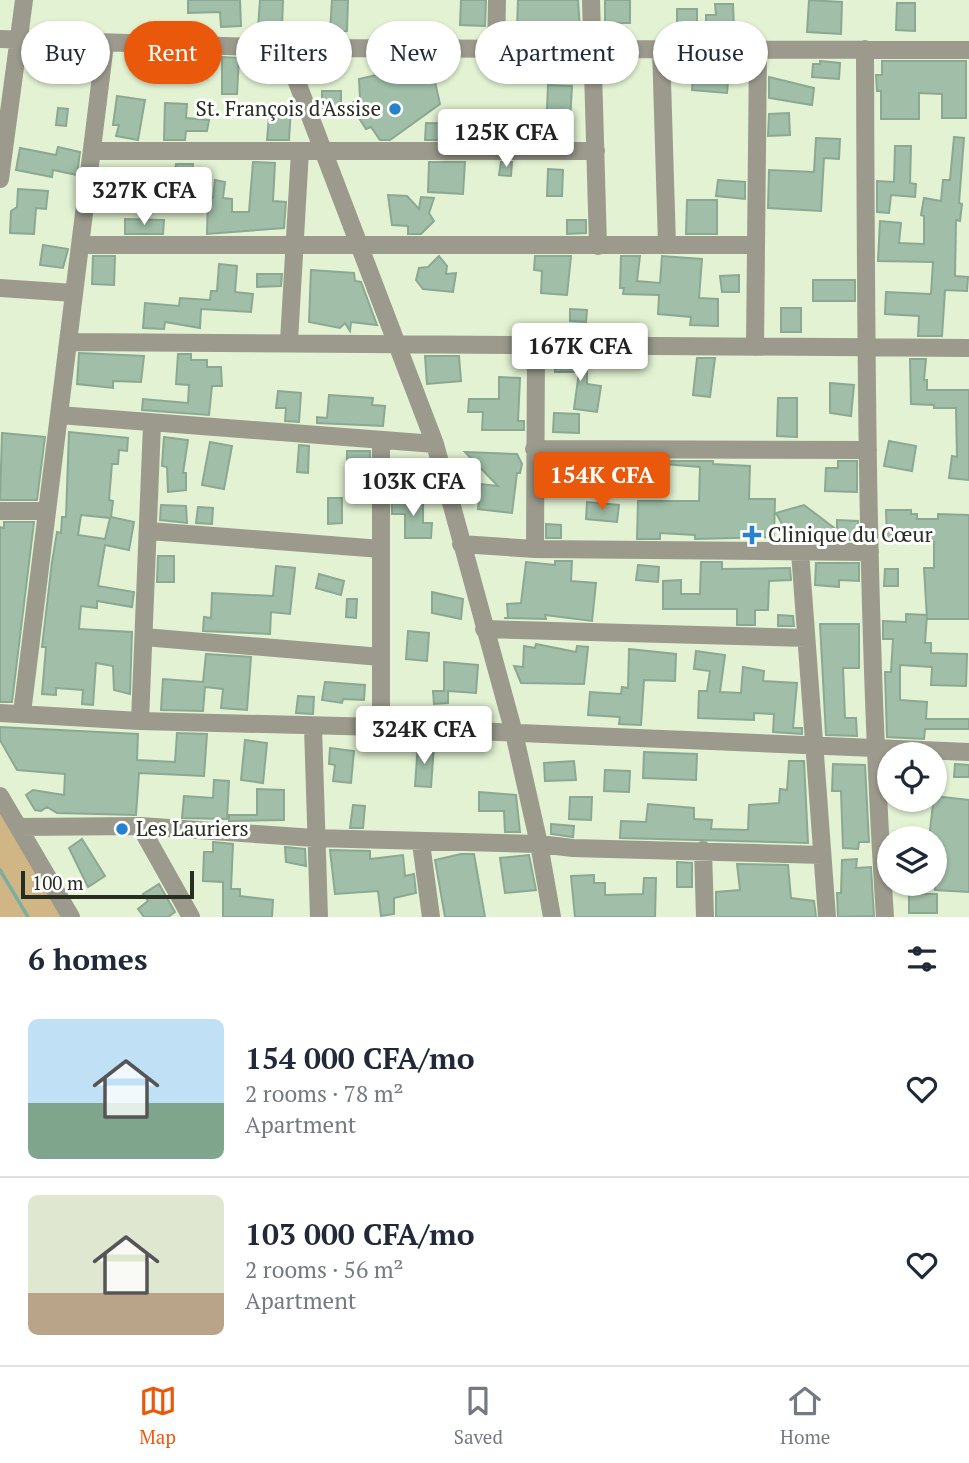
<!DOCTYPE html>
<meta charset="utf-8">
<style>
:root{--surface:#fff;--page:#f2f2f3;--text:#1f2937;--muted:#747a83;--line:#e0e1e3;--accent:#ea580c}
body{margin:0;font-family:"PT Serif",serif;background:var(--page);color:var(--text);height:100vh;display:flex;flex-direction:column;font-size:26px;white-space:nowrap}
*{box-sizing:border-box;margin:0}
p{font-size:23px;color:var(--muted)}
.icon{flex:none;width:38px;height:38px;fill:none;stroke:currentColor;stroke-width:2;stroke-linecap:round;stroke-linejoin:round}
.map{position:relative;height:917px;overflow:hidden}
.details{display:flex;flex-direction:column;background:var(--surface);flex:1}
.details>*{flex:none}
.guide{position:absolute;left:21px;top:21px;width:928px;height:63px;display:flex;gap:14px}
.buttons{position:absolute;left:877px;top:742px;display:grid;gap:14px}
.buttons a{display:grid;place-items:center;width:70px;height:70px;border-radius:50%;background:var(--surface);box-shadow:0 2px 5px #0004;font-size:35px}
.scale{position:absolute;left:21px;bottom:18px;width:173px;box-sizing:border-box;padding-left:7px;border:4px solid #272d21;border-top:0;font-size:19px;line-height:24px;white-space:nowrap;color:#272d21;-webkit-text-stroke:5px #fff;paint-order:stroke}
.price{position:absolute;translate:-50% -60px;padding:0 16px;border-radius:7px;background:#fff;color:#222;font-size:23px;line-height:46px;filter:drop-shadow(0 2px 4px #0008)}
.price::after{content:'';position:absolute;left:50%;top:42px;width:21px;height:16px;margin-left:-10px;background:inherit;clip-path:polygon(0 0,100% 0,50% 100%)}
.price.selected{background:var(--accent);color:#fff}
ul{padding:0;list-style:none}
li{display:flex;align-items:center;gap:21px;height:175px;padding:0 28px}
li+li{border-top:2px solid var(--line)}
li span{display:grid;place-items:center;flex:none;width:196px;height:140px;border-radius:10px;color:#555}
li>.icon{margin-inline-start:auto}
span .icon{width:84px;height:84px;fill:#fffc;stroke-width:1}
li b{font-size:30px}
h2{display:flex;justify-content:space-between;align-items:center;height:84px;padding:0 28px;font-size:30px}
.pill{padding:0 24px;border-radius:32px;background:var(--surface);box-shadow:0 2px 5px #0004;font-size:24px;line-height:63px}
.pill.selected{background:var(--accent);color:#fff}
.tab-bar{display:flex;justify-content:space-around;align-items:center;height:98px;border-top:2px solid var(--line);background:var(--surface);font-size:19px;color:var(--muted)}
.tab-bar a{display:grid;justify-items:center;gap:4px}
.tab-bar .selected{color:var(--accent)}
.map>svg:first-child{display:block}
</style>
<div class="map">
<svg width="969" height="917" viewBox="0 0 969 917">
<rect width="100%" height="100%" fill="#e2f2d2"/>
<path fill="#d1b685" d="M0 811 63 917H0Z"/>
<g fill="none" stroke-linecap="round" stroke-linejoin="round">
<path stroke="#7aae9e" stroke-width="3.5" d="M0 870 28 917"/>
</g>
<path fill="#a0bea8" stroke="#8aa892" stroke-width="2" fill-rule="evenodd" d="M188 0H240L241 26 221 27 220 12 188 13Z
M260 0H283L282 28H258Z
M332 0H348L347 31H330Z
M461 0H486L485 26 460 25Z
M518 0H578L580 29 517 28Z
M605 0H630V23H605Z
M809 0 842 2 841 34 807 32Z
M897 3H915V31L896 30Z
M715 4H733L734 29 706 30V15H716Z
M677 9H697V23H677Z
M222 57 239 58 237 94H222Z
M694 61H730L727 93 692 90Z
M820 61 840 63 839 79 812 77 813 64H820Z
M882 61H966V118H942V94L919 93V119H881V91H877L876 75H882Z
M424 64 428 71 433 73 440 104 390 140H380L371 127 366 129 357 115V108H344L360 98 359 79Z
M769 77 814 88 812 105 769 98Z
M548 85 572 86 569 139 546 138Z
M322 91H341V108H322Z
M117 96 145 100 138 140 116 136 119 125H113Z
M165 103 187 104 186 118 209 120 207 131H186L185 140H164Z
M270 106 291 108 289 140H267Z
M58 108 68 109 66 126 56 125Z
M789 113 790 135 768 136 769 114Z
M426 123 498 124V128L519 129 518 140H425Z
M954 137 964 138 959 203 962 204 960 221 956 220 955 276 968 277 967 291 945 290 942 336H918L919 316 885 314 886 292 931 294 933 262 878 261 880 221 901 223 899 243 924 244V216L921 215 924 198 941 201 943 180H950Z
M816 138 840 139 839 159 824 158 821 211 768 208 769 170 814 172Z
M895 146H911L910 183 916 184 915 197 891 195 889 213 877 212V181L894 182Z
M58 147 80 152 77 175 53 170 52 177 16 170 20 148 56 155Z
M253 162 275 163 273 201 286 202 284 228 207 234 208 198H213L215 180 225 182 223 198 232 199V212H249Z
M429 162H465L463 194 428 192Z
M501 162H512L511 176 499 175Z
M176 164H193L189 198 172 196Z
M548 169 563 170 562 196H547Z
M718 180 745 182V199L716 196Z
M18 189 48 191 46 209 36 208 34 234 10 233 11 211 17 207Z
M388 195 407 196 419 209 421 197 434 198 429 213 434 221 421 234H408V226L392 225Z
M687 200H717V234H686Z
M125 219 164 220 163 234H125Z
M567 220H586V233L567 234Z
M43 245 68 249 63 268 40 265Z
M93 256H115L114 285 92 284Z
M439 256 447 266 446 274 456 273 453 292 423 289 416 280 419 268 428 267Z
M535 256H571L567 295 541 293 542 271 534 270Z
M621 256H640L637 281 660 283 662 256 702 259 699 298 718 299V326L690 325 691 317 658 314 659 295 623 294 624 288H620Z
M219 264 237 266 235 292 253 294 251 312 201 309 200 328 165 322 164 329 143 328 145 303 179 306 180 298 210 300 211 291H217Z
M311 270 354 273 355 281 361 282 377 325 351 322 350 331 345 323 340 328 309 322Z
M257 274H282L281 286 257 287Z
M739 275V292H722L720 276Z
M813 280H855V301H813Z
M781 308H801V332H781Z
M570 309 587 310 586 322 570 321Z
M79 353 144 356 141 382 113 381V388L77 384Z
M178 354H191V360H207V367H221L222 386H212L209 415 142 410 143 399 188 403 189 385 176 384Z
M425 356H459L461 381 427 384Z
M555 357H587V384L601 386 597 412 574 409 579 372H555Z
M697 358H715L710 397 693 395Z
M910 359H926L924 380H927V390H969V480L949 478 952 456 957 457 956 408H934V405L911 404Z
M499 377 520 378 518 421H524V430H482L483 412H468L469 399H499Z
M830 383 854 385 851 416 830 413Z
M278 391 301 393 299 422 285 421 286 408H276Z
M329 395 373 398 372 405 385 406 383 426 317 423V417L327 418Z
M778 398H797V437L777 436Z
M554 413 579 414V433L553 432Z
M69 432 128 438 127 451 119 450 118 464H112L109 500 113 501 111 517 134 522 129 550 105 545 98 586 134 592 132 607 97 601V608L81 606 79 629 132 632 130 694 114 690 113 666 96 663 93 705 82 704 83 690 56 688V695L42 694 46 647H42L52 562 57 532 61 533 62 517H66ZM81 515 110 518 105 539 78 535Z
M2 433 45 437 37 500H0Z
M164 437 188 440 183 473H186V490L168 492 167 467 162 466Z
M889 441 916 446 912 471 884 466Z
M210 442 232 446 224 489 202 485Z
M299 445 309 446 308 473 297 472Z
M347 451H370V494H347Z
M465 452 517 454 522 464 520 473H517L512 513 478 509 481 484 498 486Z
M665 461H713V464L750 466 749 499H775L774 537 695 539V535L660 533V539H637L638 501H699L700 467 664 464Z
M838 461H857V492L825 491 826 468H838Z
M328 498H342V523L328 524Z
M392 499 423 500V523H432L431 538H405V514H392Z
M587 502 619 505 617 522 586 519Z
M161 505 186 506 187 523 160 520Z
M804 505 837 530V520L858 521V540H791L776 513Z
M198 507 213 508 212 524 196 523Z
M886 510H911V514H917V519H938V514L969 515V619H927L924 568H934V542H887Z
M4 522H34L12 702H0V527L4 528Z
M546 524 561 525V538H546Z
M158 556H174V582H157Z
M555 561H572L571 581 596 583 592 621 545 615 546 619 504 618H508L507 604 521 603 526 562 555 565Z
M701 562H722V569L790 568 791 580 769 581 768 610H755V625H737V609H663V581L681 580V594H700Z
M816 563H859V581L839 580V587L815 585Z
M638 565 659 567 658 582 636 580Z
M276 566 295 568 290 614 271 612 270 634 203 631 204 617 211 618 212 593 273 596Z
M885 569H898V586H884Z
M319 574 344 581 341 595 316 588Z
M432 592 463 599 461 619 432 613Z
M347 599H357L356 618 346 617Z
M906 614 927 615 925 643H931V653L967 654 966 686 931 685 932 667 900 665V700L927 702 926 719H969V729H925L924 739 887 737 885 672H891L893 639H883V621L906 622Z
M778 615 793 616 794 626H778Z
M820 624H859V668H843L845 718H856L857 736 826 735Z
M408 631 429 633 427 661 406 659Z
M536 644 576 652 577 646 588 647 584 684 521 683 514 666 523 667 524 646 535 648Z
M629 649 676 654 675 681 644 680 641 725 619 724 620 717 588 715 590 692 621 694 622 687 628 688Z
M696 651 725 655 720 692 741 693 743 667 764 671 763 681 797 683 793 728H802V734L773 732 774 714 754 713V720L698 718 699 691H707L710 671 694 669Z
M206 654 251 657 247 710 221 708 223 689 205 687 203 711 161 710 163 679 203 682Z
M444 662 478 665 476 693 448 691V703L434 704 433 691H444Z
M325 682 365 685 364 700 343 699 342 703 322 700Z
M298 696 314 697 313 714 296 713Z
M0 727 138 734 137 760 175 762 177 733 207 734 204 776 139 773 136 815 57 813 47 807 41 811 35 810 26 795 33 790 64 795 65 774 17 770 0 740Z
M245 740 267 743 263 783 241 780Z
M418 744 434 745 431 787 415 786Z
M330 748 354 751 351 783 333 781 335 765 329 764Z
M644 752 697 754 696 780 643 778Z
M574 761 576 780 545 781 544 763Z
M789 761H804L808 843 620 838 621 821 646 822 648 804 694 808V819L712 820 711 829 748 830 749 805 779 803 780 789 787 790Z
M833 764 865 765 869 842H859L858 849 843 848 841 791H832Z
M955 764 969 765V777H954Z
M605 770 630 771 629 792 604 791Z
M214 780 229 781 227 819 182 818 184 796 213 798Z
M257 789 284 790V820L229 821V815H257Z
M479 792 516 795 520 832H505L504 811H479Z
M934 796 969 800V892L935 890 934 838H929Z
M570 797H592L591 820 569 819Z
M353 805 365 806 363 828H350Z
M551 824 574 826 573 837 551 834Z
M82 839 105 876 88 887 69 848Z
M213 842 233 844 231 889H240V896L273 900 272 917H223V882L203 881 204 852H213Z
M285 847 305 849 306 866 286 862Z
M330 850 370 851V859L403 855 405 876 414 874 416 893 394 898V914L381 916 378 891 335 894Z
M461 854H474L485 917H445L435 860Z
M529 855 536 890 505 893 500 858Z
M857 859 856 868 871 867 874 916 838 917 837 893H841L842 860Z
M677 862 692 863V887H677Z
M737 864 788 865 791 898 814 901 816 917H716V892L740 890Z
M594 875V883H605V895L643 894 644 878H656L655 917H575L571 876Z
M159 884 175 912 168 917H144L138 909 148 901 143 894Z
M909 894H937V913H909Z"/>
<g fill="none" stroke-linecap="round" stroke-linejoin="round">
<path stroke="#9b9a8c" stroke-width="18" d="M591 0 598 246
M0 39 284 48 969 50
M284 48 435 444 514 733 539 844 552 917
M496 48 497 0
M661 48 667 245
M865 49C866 339 866 628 885 917
M92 151H596
M0 179 24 0
M80 245H756
M0 288 74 293
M289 341 300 151
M68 342 969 348
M755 347 758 48
M59 415 435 444
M381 441V727
M534 449 868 450
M0 511H47
M149 531 381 549
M461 544 535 549 870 552
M535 549 536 345
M800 552 827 917
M484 629 806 638
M144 637 381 657
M0 713 140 721 381 727 969 752
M22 713 105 44
M140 721 152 424
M313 727 319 917
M0 796 71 917
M140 826 191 917
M18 827 140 826 314 838 539 844 573 848 822 855
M421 843 431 917
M703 850 705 917"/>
</g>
<g fill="#2682cf" stroke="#fff" stroke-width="2.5">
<circle cx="395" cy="109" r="7"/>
<path d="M748.5 524.5h7v7h7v7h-7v7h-7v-7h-7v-7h7z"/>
<circle cx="122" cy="829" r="7"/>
</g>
<g text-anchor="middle" stroke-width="6" stroke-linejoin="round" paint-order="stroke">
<g font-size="21" fill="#272d21" stroke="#fff" text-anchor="start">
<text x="381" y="116" text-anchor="end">St. François d'Assise</text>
<text x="768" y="542">Clinique du Cœur</text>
<text x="136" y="836">Les Lauriers</text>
</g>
</g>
</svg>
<div class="buttons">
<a><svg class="icon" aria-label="locate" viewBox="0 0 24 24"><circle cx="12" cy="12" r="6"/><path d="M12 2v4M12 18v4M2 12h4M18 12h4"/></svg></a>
<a><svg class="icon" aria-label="layers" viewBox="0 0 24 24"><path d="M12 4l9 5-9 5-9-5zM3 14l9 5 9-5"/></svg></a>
</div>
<div class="scale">100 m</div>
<b class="price" style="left:506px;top:169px">125K CFA</b>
<b class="price" style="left:144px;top:227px">327K CFA</b>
<b class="price" style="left:580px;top:383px">167K CFA</b>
<b class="price selected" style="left:602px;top:512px">154K CFA</b>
<b class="price" style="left:413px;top:518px">103K CFA</b>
<b class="price" style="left:424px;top:766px">324K CFA</b>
<div class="guide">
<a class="pill">Buy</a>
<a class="pill selected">Rent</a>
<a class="pill">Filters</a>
<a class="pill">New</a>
<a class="pill">Apartment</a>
<a class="pill">House</a>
</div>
</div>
<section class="details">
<h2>6 homes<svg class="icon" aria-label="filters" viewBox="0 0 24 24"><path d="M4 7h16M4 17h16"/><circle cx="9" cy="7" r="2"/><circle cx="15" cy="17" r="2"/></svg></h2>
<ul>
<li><span style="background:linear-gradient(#bfe0f5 60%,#7fa58c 0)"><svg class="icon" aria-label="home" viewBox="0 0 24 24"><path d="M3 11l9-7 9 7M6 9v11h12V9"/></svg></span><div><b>154 000 CFA/mo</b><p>2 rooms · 78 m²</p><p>Apartment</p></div><svg class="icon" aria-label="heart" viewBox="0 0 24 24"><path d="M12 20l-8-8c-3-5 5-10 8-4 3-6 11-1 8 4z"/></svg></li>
<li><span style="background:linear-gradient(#dfe7d0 70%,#b9a48a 0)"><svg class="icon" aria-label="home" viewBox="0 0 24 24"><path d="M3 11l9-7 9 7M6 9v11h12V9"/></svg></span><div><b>103 000 CFA/mo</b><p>2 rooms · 56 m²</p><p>Apartment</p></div><svg class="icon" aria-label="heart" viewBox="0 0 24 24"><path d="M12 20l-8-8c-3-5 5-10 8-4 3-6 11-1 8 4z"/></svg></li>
</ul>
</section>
<nav class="tab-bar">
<a class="selected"><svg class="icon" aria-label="map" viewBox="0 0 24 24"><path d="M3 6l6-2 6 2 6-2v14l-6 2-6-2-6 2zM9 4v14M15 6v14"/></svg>Map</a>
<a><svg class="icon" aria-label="saved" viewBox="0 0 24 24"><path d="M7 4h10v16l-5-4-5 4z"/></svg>Saved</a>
<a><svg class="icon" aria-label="home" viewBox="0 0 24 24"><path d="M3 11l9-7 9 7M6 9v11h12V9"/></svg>Home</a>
</nav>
